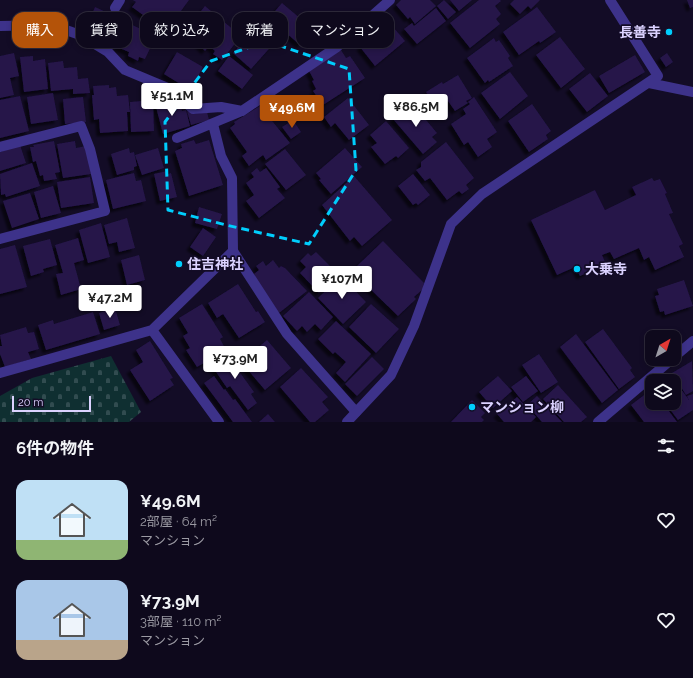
<!DOCTYPE html>
<html lang="ja">
<meta charset="utf-8">
<style>
:root{--surface:#0e091c;--page:#1c1729;--text:#f1f3f6;--muted:#9b9aa3;--line:#2e2a3b;--accent:#b45309}
body{margin:0;font-family:Raleway,"Noto Sans JP",sans-serif;background:var(--page);color:var(--text);height:100vh;display:flex;flex-direction:column;font-size:15px;white-space:nowrap}
*{box-sizing:border-box;margin:0}
p{font-size:13px;color:var(--muted)}
.icon{flex:none;width:22px;height:22px;fill:none;stroke:currentColor;stroke-width:2;stroke-linecap:round;stroke-linejoin:round}
.map{position:relative;height:422px;overflow:hidden}
.panel{display:flex;flex-direction:column;background:var(--surface);flex:1}
.panel>*{flex:none}
.hud{position:absolute;left:12px;top:12px;width:400px;height:36px;display:flex;gap:8px}
.needle{width:26px;rotate:39deg}
.tools{position:absolute;left:645px;top:330px;display:grid;gap:8px}
.tools a{display:grid;place-items:center;width:36px;height:36px;border-radius:8px;background:var(--surface);box-shadow:0 2px 6px #0003,0 0 0 1px var(--line);font-size:20px}
.scale{position:absolute;left:12px;bottom:10px;width:79px;box-sizing:border-box;padding-left:4px;border:2px solid #dbd2ff;border-top:0;font-size:11px;line-height:14px;white-space:nowrap;color:#dbd2ff;-webkit-text-stroke:3px #130c26;paint-order:stroke}
.price{position:absolute;translate:-50% -34px;padding:0 9px;border-radius:4px;background:#fff;color:#222;font-size:13px;line-height:26px;filter:drop-shadow(0 1px 2px #0008)}
.price::after{content:'';position:absolute;left:50%;top:24px;width:12px;height:9px;margin-left:-6px;background:inherit;clip-path:polygon(0 0,100% 0,50% 100%)}
.price.active{background:var(--accent);color:#fff}
ul{padding:0;list-style:none}
li{display:flex;align-items:center;gap:12px;height:100px;padding:0 16px}
li span{display:grid;place-items:center;flex:none;width:112px;height:80px;border-radius:12px;color:#555}
li>.icon{margin-inline-start:auto}
span .icon{width:48px;height:48px;fill:#fffc;stroke-width:1}
li b{font-size:17px}
h2{display:flex;justify-content:space-between;align-items:center;height:48px;padding:0 16px;font-size:17px}
.tag{padding:0 14px;border-radius:12px;background:var(--surface);box-shadow:0 2px 6px #0003,0 0 0 1px var(--line);font-size:14px;line-height:36px}
.tag.active{background:var(--accent);color:#fff}
.map>svg:first-child{display:block}
</style>
<div class="map">
<svg width="693" height="422" viewBox="0 0 693 422">
<defs>
<pattern id="cemetery-stones" width="16" height="16" patternUnits="userSpaceOnUse"><rect width="16" height="16" fill="#0f2f31"/><path d="M2 7V4a2 2 0 0 1 4 0v3zM10 15v-3a2 2 0 0 1 4 0v3z" fill="#314c50"/></pattern>
<filter id="shadow"><feDropShadow dx="-3.5" dy="3.5" stdDeviation="1" flood-color="#0009"/></filter>
</defs>
<rect width="100%" height="100%" fill="#130c26"/>
<path fill="url(#cemetery-stones)" d="M111 356 141 412 129 422H0V396L32 378Z"/>
<path fill="#251649" filter="url(#shadow)" d="M133 0H189L170 26 168 24 164 30 132 7 136 2Z
M401 0H430L436 6 415 24 410 17 408 19 396 5Z
M444 0 456 12 448 19 437 6Z
M450 0H472L459 11Z
M479 0H500L501 1 495 6 501 14 496 19 500 24 470 48 450 23Z
M514 0H540L531 9 528 6 520 14 510 4Z
M687 0H693V7L690 8Z
M282 3 314 30 300 45 269 18Z
M205 6 241 36 222 60 213 54 215 51 209 46 205 51 185 31Z
M95 7 121 19 112 41 95 33 96 30 87 26Z
M537 7 556 32 540 43 539 41 519 55 503 32Z
M436 8 446 21 417 44 404 29 412 23 414 26Z
M382 14 405 41 375 66 360 47 365 43 363 40 379 26 374 20Z
M128 23 156 36 145 59 139 57 138 61 128 56 129 52 117 47Z
M258 25 276 41 251 69 233 53Z
M560 37 585 69 561 88 536 55Z
M494 38 496 42 499 40 510 56 508 58 513 66 489 82 488 80 485 83 467 58Z
M341 50 346 58 350 56 365 78 323 105 313 91 316 89 312 81 314 80 309 71Z
M177 52 203 67 190 90 164 74Z
M14 53 19 76 10 78 14 95 0 98V56Z
M667 53 673 62 666 67 660 58Z
M635 55 645 72 609 93 599 76Z
M33 56V61L45 59 48 89 24 92 20 57Z
M229 56 253 75 242 89 218 71Z
M63 61 64 68 77 67 78 79 88 78 90 93 73 94V89L51 91 48 63Z
M510 72 528 96 500 119 481 93Z
M590 73 608 96 587 112 569 89Z
M458 75 472 98 466 101 468 103 455 111 448 101 436 108 426 92 442 82 443 84Z
M109 85V88L116 87 117 96 128 95 130 112H127L128 131 100 133 99 119 94 120 92 95H94L93 86Z
M53 93 58 120 31 124 27 97Z
M20 96 29 131 0 138V100Z
M83 97 86 122 65 124 63 99Z
M474 97 497 132 487 139 492 147 478 157 468 142 464 145 451 124 466 114 463 109 470 104 468 102Z
M348 98 369 125 349 140 335 123 331 127 324 117Z
M153 100 154 131 131 132 130 102Z
M164 101 166 104 173 103 174 108 181 106 182 111 186 110 190 126 163 134 155 103Z
M411 102 437 133 432 137 437 142 423 154 393 119Z
M532 104 551 131 546 135 548 139 529 152 508 121Z
M260 106 290 143 266 160 263 155 249 166 242 156 247 152 230 128 235 124 234 122Z
M187 111 195 114 207 112 209 120 191 125Z
M293 120 301 132 291 139 282 127Z
M386 121 409 148 398 158 396 156 385 164 371 147 377 143 370 135Z
M194 140 196 144 209 140 223 185 189 196 175 151 182 148 181 144Z
M54 141 60 172 55 173 57 179 44 181 43 175 40 176 36 161 33 162 30 147H34L33 145Z
M75 141 76 148 86 146 91 174 63 178 57 144Z
M446 142 474 178 466 185 469 189 462 194 459 191 447 200 430 178 425 181 416 170 421 167V162Z
M20 145 26 163 0 171V152Z
M129 148 130 153 134 152 137 166 134 167V170L117 175 111 154Z
M158 148 164 168 142 175 135 155Z
M345 148 362 167 331 194 319 180 321 179 316 173Z
M285 149 306 175 286 190 265 164Z
M32 163 40 186 6 197 5 194 1 195 0 174Z
M257 168 260 172 266 168 280 187 277 189 285 198 259 218 246 201 254 195 246 183 254 177 251 173Z
M167 171 168 174 171 173 177 197 160 201 154 174Z
M134 173 136 181 141 180 146 201 113 209 106 180Z
M413 174 430 195 418 205 416 203 413 205 398 186Z
M354 176 392 220 362 246 354 237 350 241 322 205Z
M90 177 94 203 61 208 57 182Z
M652 178 654 181 660 179 667 193 665 194 673 213 669 214 683 244 679 246 684 257 655 270 649 257 644 260 639 248 614 259 610 252 602 255 606 264 580 276 575 267 557 275 531 220 595 190 605 210 636 195 632 187Z
M53 186 61 213 41 218 34 192Z
M30 193 39 219 12 228 3 201Z
M199 207 222 214 217 229 195 223Z
M127 218 135 248 119 252 117 242 109 244 104 225Z
M101 223 110 257 88 263 79 230Z
M203 228 216 237 203 256 190 247Z
M78 238 84 260 74 263 81 289 61 295 56 274 63 273 55 245Z
M50 239 57 265 43 269 44 272 31 276 23 246Z
M383 241 424 283 423 289 414 297 416 299 398 316 363 282 368 277 357 266Z
M15 245 27 287 0 294V249Z
M316 252 338 274 319 293 300 273 306 267 300 261 308 253 311 256Z
M139 255 145 280 127 285 121 260Z
M273 260 279 268 281 266 285 268 307 291 279 313 258 284 254 274 259 270 256 266 263 261 266 266Z
M341 276 366 302 343 324 318 298Z
M684 280 693 306 665 315 664 311 660 312 655 296 659 295 657 289Z
M238 284 256 312 258 311 265 322 239 338 223 314 217 318 208 303Z
M309 292 333 317 321 330 315 324 307 332 302 326 297 331 283 316Z
M202 304 223 337 220 339 226 350 197 367 186 350 190 348 183 336 188 333 179 318Z
M371 304 399 329 376 353 349 327Z
M115 308 120 325 104 330 99 313Z
M93 312 100 334 46 350 38 325 53 320 54 324Z
M336 321 371 354 345 382 336 373 346 362 335 352 333 354 318 339Z
M26 327 28 333 34 332 39 349 28 352 31 359 5 367 0 354V346H2L0 335Z
M603 329 632 368 630 370 635 377 619 389 585 342Z
M576 334 618 390 602 403 560 347Z
M267 340 291 368 265 390 241 362Z
M150 341 173 378 170 379 174 385 150 401 130 370 143 362 136 350Z
M232 353 237 361 233 363 254 392 251 394 257 403 248 410 230 386 227 388 212 366Z
M539 354 558 382 541 393 522 365Z
M372 357 384 369 357 396 345 384Z
M692 361 693 391 686 395 672 373Z
M301 368 328 397 322 402 329 410 315 422H310L280 387Z
M670 374 689 400 687 396 693 394V410L678 420 665 403H674V381H661Z
M214 376 224 390 225 389 233 400 235 399 252 422H233L204 383Z
M498 376 512 391 493 408 479 392Z
M526 376 538 391 523 402 511 387Z
M558 385 587 417 581 422H564L543 399Z
M652 389V403H663L677 422H644L631 405Z
M537 396 562 422H542L527 405Z
M517 397 536 417 531 422H504L497 414Z
M472 400 485 413 481 417 484 420 482 422H451Z
M268 414 275 422H259Z"/>
<g fill="none" stroke-linecap="round" stroke-linejoin="round">
<path stroke="#3d328a" stroke-width="10" d="M115 8 120 0
M0 26 52 25 80 35 108 52 125 70 168 88 193 109 221 107 242 111
M213 124 221 156 232 178 233 251 287 334 356 412
M177 138 242 111 337 47 390 0
M152 330 219 422
M0 373 152 330 233 251"/>
<path stroke="#3d328a" stroke-width="10" d="M649 83 693 92
M0 147 81 126 90 149 105 211 0 239
M674 357 693 341
M347 422 391 375 414 326 451 224 482 194 658 76 610 0
M598 422 672 359"/>
</g>
<path fill="none" stroke="#00cefd" stroke-width="3" stroke-dasharray="8 5" stroke-linejoin="round" d="M266 41 349 69 356 170 309 244 226 225 168 210 165 122 211 61Z"/>
<g fill="#00cefd" stroke="#130c26" stroke-width="1.5">
<circle cx="669" cy="32" r="4"/>
<circle cx="179" cy="264" r="4"/>
<circle cx="577" cy="269" r="4"/>
<circle cx="472" cy="407" r="4"/>
</g>
<g text-anchor="middle" stroke-width="3.5" stroke-linejoin="round" paint-order="stroke">
<g font-size="14" font-weight="bold" fill="#dbd2ff" stroke="#130c26" text-anchor="start">
<text x="661" y="37" text-anchor="end">長善寺</text>
<text x="187" y="269">住吉神社</text>
<text x="585" y="274">大乗寺</text>
<text x="480" y="412">マンション柳</text>
</g>
</g>
</svg>
<div class="tools">
<a><svg class="needle" viewBox="-14 -14 28 28"><path d="M0-13l5 13h-10z" fill="#e53935"/><path d="M0 13l5-13h-10z" fill="#9b9aa3"/></svg></a>
<a><svg class="icon" aria-label="layers" viewBox="0 0 24 24"><path d="M12 4l9 5-9 5-9-5zM3 14l9 5 9-5"/></svg></a>
</div>
<div class="scale">20 m</div>
<b class="price" style="left:172px;top:117px">¥51.1M</b>
<b class="price" style="left:416px;top:128px">¥86.5M</b>
<b class="price active" style="left:292px;top:129px">¥49.6M</b>
<b class="price" style="left:342px;top:300px">¥107M</b>
<b class="price" style="left:110px;top:319px">¥47.2M</b>
<b class="price" style="left:235px;top:380px">¥73.9M</b>
<div class="hud">
<a class="tag active">購入</a>
<a class="tag">賃貸</a>
<a class="tag">絞り込み</a>
<a class="tag">新着</a>
<a class="tag">マンション</a>
</div>
</div>
<section class="panel">
<h2>6件の物件<svg class="icon" aria-label="filters" viewBox="0 0 24 24"><path d="M4 7h16M4 17h16"/><circle cx="9" cy="7" r="2"/><circle cx="15" cy="17" r="2"/></svg></h2>
<ul>
<li><span style="background:linear-gradient(#bfe0f5 75%,#8fb573 0)"><svg class="icon" aria-label="home" viewBox="0 0 24 24"><path d="M3 11l9-7 9 7M6 9v11h12V9"/></svg></span><div><b>¥49.6M</b><p>2部屋 · 64 m²</p><p>マンション</p></div><svg class="icon" aria-label="heart" viewBox="0 0 24 24"><path d="M12 20l-8-8c-3-5 5-10 8-4 3-6 11-1 8 4z"/></svg></li>
<li><span style="background:linear-gradient(#a9c7e8 75%,#b9a48a 0)"><svg class="icon" aria-label="home" viewBox="0 0 24 24"><path d="M3 11l9-7 9 7M6 9v11h12V9"/></svg></span><div><b>¥73.9M</b><p>3部屋 · 110 m²</p><p>マンション</p></div><svg class="icon" aria-label="heart" viewBox="0 0 24 24"><path d="M12 20l-8-8c-3-5 5-10 8-4 3-6 11-1 8 4z"/></svg></li>
</ul>
</section>
